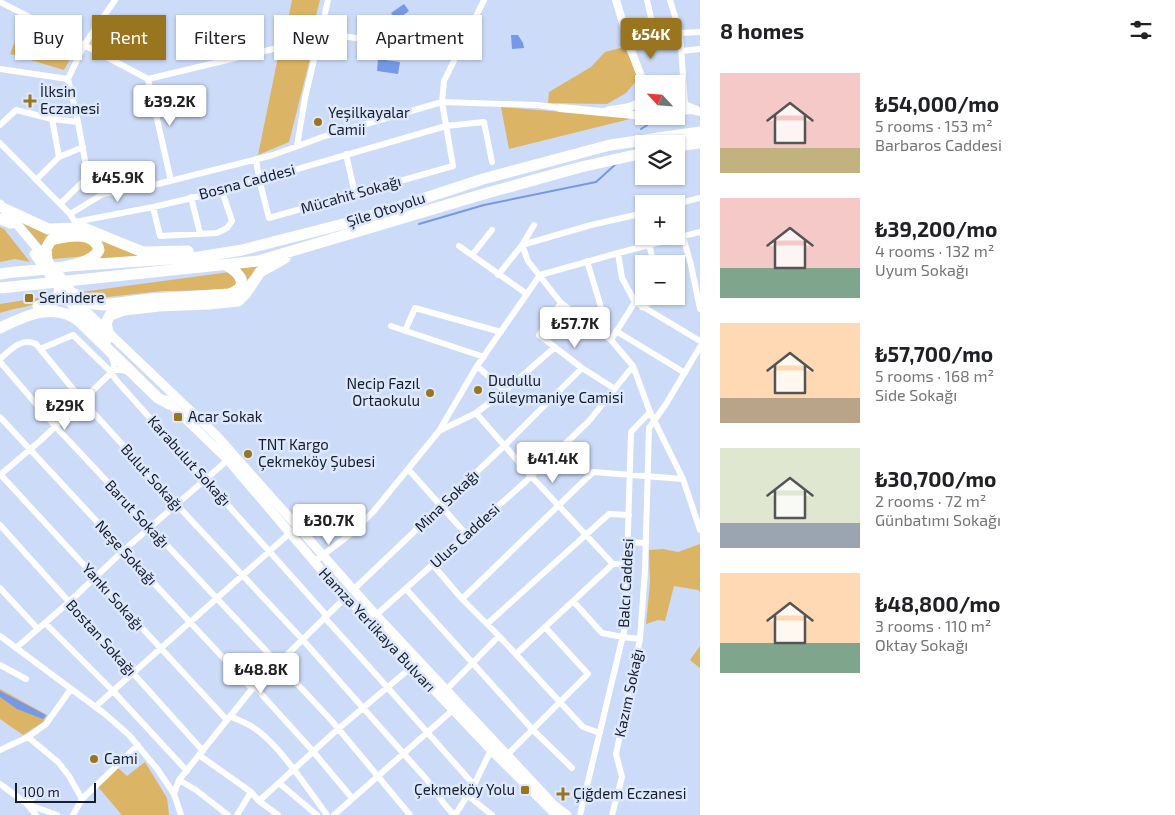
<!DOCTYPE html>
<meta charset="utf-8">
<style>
:root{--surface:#fff;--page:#f6f6f6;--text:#202124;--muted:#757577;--accent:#997520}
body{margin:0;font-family:"Exo 2",sans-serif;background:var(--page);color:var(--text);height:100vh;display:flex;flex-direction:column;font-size:19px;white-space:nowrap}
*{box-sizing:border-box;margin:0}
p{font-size:16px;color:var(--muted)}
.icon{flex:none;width:28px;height:28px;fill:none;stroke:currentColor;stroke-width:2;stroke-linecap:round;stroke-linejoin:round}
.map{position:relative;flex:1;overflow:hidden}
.details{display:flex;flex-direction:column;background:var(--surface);width:475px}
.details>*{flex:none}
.hud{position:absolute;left:15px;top:15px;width:475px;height:45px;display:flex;gap:10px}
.needle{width:32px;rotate:296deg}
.buttons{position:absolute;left:635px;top:75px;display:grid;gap:10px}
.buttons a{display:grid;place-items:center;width:50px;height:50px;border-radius:0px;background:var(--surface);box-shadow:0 1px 4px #0004;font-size:25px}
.scale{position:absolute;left:15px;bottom:12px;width:81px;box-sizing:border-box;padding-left:5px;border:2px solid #151e2f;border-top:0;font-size:14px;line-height:18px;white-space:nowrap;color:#151e2f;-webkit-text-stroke:4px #dee8fc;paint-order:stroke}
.price{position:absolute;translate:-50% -42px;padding:0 11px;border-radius:5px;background:#fff;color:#222;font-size:16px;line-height:32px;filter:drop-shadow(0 1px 2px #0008)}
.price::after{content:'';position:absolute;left:50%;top:30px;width:15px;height:11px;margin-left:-8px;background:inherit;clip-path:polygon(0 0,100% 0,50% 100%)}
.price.on{background:var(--accent);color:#fff}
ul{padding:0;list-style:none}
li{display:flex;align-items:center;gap:15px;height:125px;padding:0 20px}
li span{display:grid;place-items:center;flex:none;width:140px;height:100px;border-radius:0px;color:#555}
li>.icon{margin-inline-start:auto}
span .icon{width:60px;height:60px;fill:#fffc;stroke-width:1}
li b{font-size:21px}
h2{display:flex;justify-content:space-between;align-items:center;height:60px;padding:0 20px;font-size:21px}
.chip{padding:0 18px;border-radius:0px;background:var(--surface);box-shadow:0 1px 4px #0004;font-size:18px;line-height:45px}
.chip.on{background:var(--accent);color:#fff}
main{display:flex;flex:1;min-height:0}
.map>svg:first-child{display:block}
</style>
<main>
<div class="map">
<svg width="700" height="815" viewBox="0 0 700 815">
<rect width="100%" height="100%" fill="#ccdbf8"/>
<path fill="#dbb465" d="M292 0H320L311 35 284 41Z
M24 19 77 47 64 70 10 54Z
M370 25 391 28 390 38 369 35Z
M314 43 289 142 258 155 279 52Z
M399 45 417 49 415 58 397 54Z
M624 47 638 73V79L626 93 607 104 548 103 549 92 591 67 605 52Z
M501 107 634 118 509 149Z
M21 221 55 233 48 235 42 246Z
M0 227 4 229 30 262 15 259 0 262Z
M98 238 146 256 99 260C106 252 105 245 98 238Z
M87 241 95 247 87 256 53 259 49 251 54 242Z
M265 263 247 280 246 275 239 268Z
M230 272 235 278 236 284 229 290 162 291 98 298 81 292Z
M51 296C38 307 16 307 0 313V304Z
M700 544V592L698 590 674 586 665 621 658 620 646 624 650 583 649 550 663 549 678 552Z
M700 646V668L690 660Z
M0 689 47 715 43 722 23 735 0 719Z
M145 762 167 798 169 815H122L98 787 118 768 127 776Z"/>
<path fill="#7599e6" d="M404 4 409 11 396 20 391 13Z
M511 35H518L523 43 524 48 512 49Z
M378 59 400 62 398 74 377 71Z
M0 691 46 715 43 719 17 709 0 697Z"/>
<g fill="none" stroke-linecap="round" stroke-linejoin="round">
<path stroke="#7599e6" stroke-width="2" d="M641 129 655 120
M419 224 484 205 596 182 617 163"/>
<path stroke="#fff" stroke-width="6" d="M647 0 654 31
M670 0 680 33 685 104 697 109
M0 2 84 45 148 79
M680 33 700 32
M682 51 700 49
M0 69 68 79
M68 79 84 45 115 0
M148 79 298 43 320 33 457 52
M148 79 171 181
M0 125 16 110 52 119 78 122 68 79
M0 143 70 214 75 222 153 207 222 191 446 126 484 122 492 162
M297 146 305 98 328 0
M346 154 355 194
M59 157 83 147
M256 159 259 179 269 218 453 166 442 102 444 81 484 0
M36 180 59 157 52 119
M191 197 200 233
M60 204 88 177 78 122
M676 204 700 198
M153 207 160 236 217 233 227 228 232 221 222 191
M676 212 691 265 700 309
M70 214 103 194 158 184 273 155 328 135 442 102 537 105 560 108
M649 244 654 264
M522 245 528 261 561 303 611 340 633 366 650 412 683 479 700 530
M522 245 591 225 644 213
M459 246 527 294
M618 253 622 278 635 302 700 341
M472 255 492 230
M587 261 601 307 590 326
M498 275 522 245 534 225
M561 303 539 335 582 368 615 389
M642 307 659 296
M391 326 484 357
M405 331 415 308 501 332
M616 331 685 373
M611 340 635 302
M40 349 73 335 111 372 116 380 327 616
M111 354 114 364 113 370H122L129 372
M0 359C11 349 22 337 36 344L82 400 177 505 302 639 427 780 445 805 454 815
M0 362 55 426 332 721 410 815
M477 366 505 391
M476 413 531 476 613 564H627
M0 417 252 689
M439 431 477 366 540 275 618 253 700 232
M408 469 466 534
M0 474 227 720
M0 475 41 440 113 371
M0 525 203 751
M628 542 646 543
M314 562 353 532 373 512 439 431 476 413 505 391 555 347
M433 565 462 599 499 636 583 727 600 733
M0 588 38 629
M406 589 532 729 572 768
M353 590 505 445 582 368
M462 599 593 472 683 479
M573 601 602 633 623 637 640 639
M376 615 524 483 589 421 633 366
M325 618 372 670 474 785
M45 623 113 691 187 771
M487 624 609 514 629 515
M0 636 105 714 129 735 158 770 174 794 181 815
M16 648 69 602 124 550 230 458
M516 654 613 564
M0 665 26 679
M254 686 311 749 352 798
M446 690 499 636
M95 707 292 531
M230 716C238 720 247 723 254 728 279 744 309 791 327 815
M28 737 46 724 71 689
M0 750 28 737 58 762 69 776 82 799
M199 755 251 792 259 801 278 815
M505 757 588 674 545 627
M179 780 196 790 228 815
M279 783 317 815
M0 784 27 804 36 815
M174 794 179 780 252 689 346 597
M467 795 492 815
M259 801 338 729 414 665
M27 804 57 815
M27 804 36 794
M73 815 82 799 138 745
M237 815 251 792
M334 815 455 708
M455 815 474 785 491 750
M580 815 625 627 631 432 650 412
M612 815 622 777 616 754 640 639 645 570 649 428 666 404 700 347"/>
<path stroke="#fff" stroke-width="8" d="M616 0 631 50 644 84
M560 108 644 116
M609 110C622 108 638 109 644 95
M676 111 692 110 700 112
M650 116H669"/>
<path stroke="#fff" stroke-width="9" d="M0 204 57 272 87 312 217 436 376 615 554 805 567 815
M34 254 71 304 107 341
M166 400 228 460 329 579 491 750 556 815"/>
<path stroke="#fff" stroke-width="11" d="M676 146 700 143
M5 209 48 229 84 228 143 252 188 251
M0 219 11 223
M69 266 199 257 242 250 355 221 483 179 610 145 700 132
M0 274C25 269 86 272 99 250 95 230 66 236 51 240L46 249 47 260
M0 288 258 261 487 193 581 167 644 153
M75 294 78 298 94 304 103 305 150 299 229 294C251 287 240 273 226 265
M38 306C52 304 58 303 60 287
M0 328C26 315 57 301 81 323L158 398 169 404
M108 332 106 323 110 315 124 310 159 306 209 304 238 301 246 293 260 272 285 258"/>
</g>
<g fill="#997520" stroke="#dee8fc" stroke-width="2">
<path d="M27.5 93.5h5v5h5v5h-5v5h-5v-5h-5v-5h5z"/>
<circle cx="318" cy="122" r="5"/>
<rect x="24" y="293" width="10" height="10" rx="2.5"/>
<circle cx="478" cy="390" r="5"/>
<circle cx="430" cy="393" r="5"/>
<rect x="173" y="412" width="10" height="10" rx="2.5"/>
<circle cx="248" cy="454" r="5"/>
<circle cx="94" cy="759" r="5"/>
<rect x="520" y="785" width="10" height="10" rx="2.5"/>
<path d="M560.5 786.5h5v5h5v5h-5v5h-5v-5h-5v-5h5z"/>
</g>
<g text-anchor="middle" stroke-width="5" stroke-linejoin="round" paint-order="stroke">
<g font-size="15" fill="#151e2f" stroke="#dee8fc" text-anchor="start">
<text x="40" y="97">İlksin<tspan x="40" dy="17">Eczanesi</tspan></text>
<text x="328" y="118">Yeşilkayalar<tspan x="328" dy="17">Camii</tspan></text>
<text x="39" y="303">Serindere</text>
<text x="488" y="386">Dudullu<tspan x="488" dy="17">Süleymaniye Camisi</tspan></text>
<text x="420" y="389" text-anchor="end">Necip Fazıl<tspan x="420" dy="17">Ortaokulu</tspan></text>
<text x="188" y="422">Acar Sokak</text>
<text x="258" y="450">TNT Kargo<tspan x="258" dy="17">Çekmeköy Şubesi</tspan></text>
<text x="104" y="764">Cami</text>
<text x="515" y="795" text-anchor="end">Çekmeköy Yolu</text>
<text x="573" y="799">Çiğdem Eczanesi</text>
</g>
<g font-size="15" fill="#151e2f" stroke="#dee8fc">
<text transform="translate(247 182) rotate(-15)" y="5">Bosna Caddesi</text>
<text transform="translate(351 195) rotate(-16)" y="5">Mücahit Sokağı</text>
<text transform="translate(386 210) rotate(-18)" y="5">Şile Otoyolu</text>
<text transform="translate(189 461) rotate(48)" y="5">Karabulut Sokağı</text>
<text transform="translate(152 478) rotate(48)" y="5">Bulut Sokağı</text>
<text transform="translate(447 501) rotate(-44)" y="5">Mina Sokağı</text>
<text transform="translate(137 514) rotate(47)" y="5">Barut Sokağı</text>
<text transform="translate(465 536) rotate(-42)" y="5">Ulus Caddesi</text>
<text transform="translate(126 553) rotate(47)" y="5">Neşe Sokağı</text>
<text transform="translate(626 583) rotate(-87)" y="5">Balcı Caddesi</text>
<text transform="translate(113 597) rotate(48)" y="5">Yankı Sokağı</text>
<text transform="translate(377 630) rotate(47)" y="5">Hamza Yerlikaya Bulvarı</text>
<text transform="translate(101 638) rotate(48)" y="5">Bostan Sokağı</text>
<text transform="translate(629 693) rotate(-78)" y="5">Kazım Sokağı</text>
</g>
</g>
</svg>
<div class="buttons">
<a><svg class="needle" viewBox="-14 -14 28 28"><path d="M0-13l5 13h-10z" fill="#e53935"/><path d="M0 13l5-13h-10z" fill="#757577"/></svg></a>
<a><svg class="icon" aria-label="layers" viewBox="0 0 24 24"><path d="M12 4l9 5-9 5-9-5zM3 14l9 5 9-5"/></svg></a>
<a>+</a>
<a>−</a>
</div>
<div class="scale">100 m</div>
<b class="price on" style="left:651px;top:60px">₺54K</b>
<b class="price" style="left:170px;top:127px">₺39.2K</b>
<b class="price" style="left:118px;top:203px">₺45.9K</b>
<b class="price" style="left:575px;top:349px">₺57.7K</b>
<b class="price" style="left:65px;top:431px">₺29K</b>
<b class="price" style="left:553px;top:484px">₺41.4K</b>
<b class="price" style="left:329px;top:546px">₺30.7K</b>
<b class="price" style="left:261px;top:695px">₺48.8K</b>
<div class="hud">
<a class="chip">Buy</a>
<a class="chip on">Rent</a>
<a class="chip">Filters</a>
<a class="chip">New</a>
<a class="chip">Apartment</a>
</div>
</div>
<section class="details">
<h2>8 homes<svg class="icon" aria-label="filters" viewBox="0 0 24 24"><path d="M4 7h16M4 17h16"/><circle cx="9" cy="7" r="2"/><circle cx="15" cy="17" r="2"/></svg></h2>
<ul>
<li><span style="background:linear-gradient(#f6c9c9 75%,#c2b280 0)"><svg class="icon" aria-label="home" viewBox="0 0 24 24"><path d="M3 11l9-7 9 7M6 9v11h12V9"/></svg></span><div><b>₺54,000/mo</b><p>5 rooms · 153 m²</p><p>Barbaros Caddesi</p></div></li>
<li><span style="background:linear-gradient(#f6c9c9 70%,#7fa58c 0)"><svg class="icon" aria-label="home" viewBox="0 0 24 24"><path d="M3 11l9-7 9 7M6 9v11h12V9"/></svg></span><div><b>₺39,200/mo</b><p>4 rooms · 132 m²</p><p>Uyum Sokağı</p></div></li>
<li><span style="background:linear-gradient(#ffd9b3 75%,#b9a48a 0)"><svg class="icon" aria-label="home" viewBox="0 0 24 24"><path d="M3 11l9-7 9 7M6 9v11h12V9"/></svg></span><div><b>₺57,700/mo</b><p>5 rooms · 168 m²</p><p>Side Sokağı</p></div></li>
<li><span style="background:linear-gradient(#dfe7d0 75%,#9aa5b1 0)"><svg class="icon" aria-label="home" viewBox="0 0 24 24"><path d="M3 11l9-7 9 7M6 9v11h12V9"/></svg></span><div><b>₺30,700/mo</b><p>2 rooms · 72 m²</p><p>Günbatımı Sokağı</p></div></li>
<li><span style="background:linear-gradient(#ffd9b3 70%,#7fa58c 0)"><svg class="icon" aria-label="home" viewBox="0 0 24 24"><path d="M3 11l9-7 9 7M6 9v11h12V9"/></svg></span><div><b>₺48,800/mo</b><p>3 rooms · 110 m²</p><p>Oktay Sokağı</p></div></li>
</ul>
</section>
</main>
